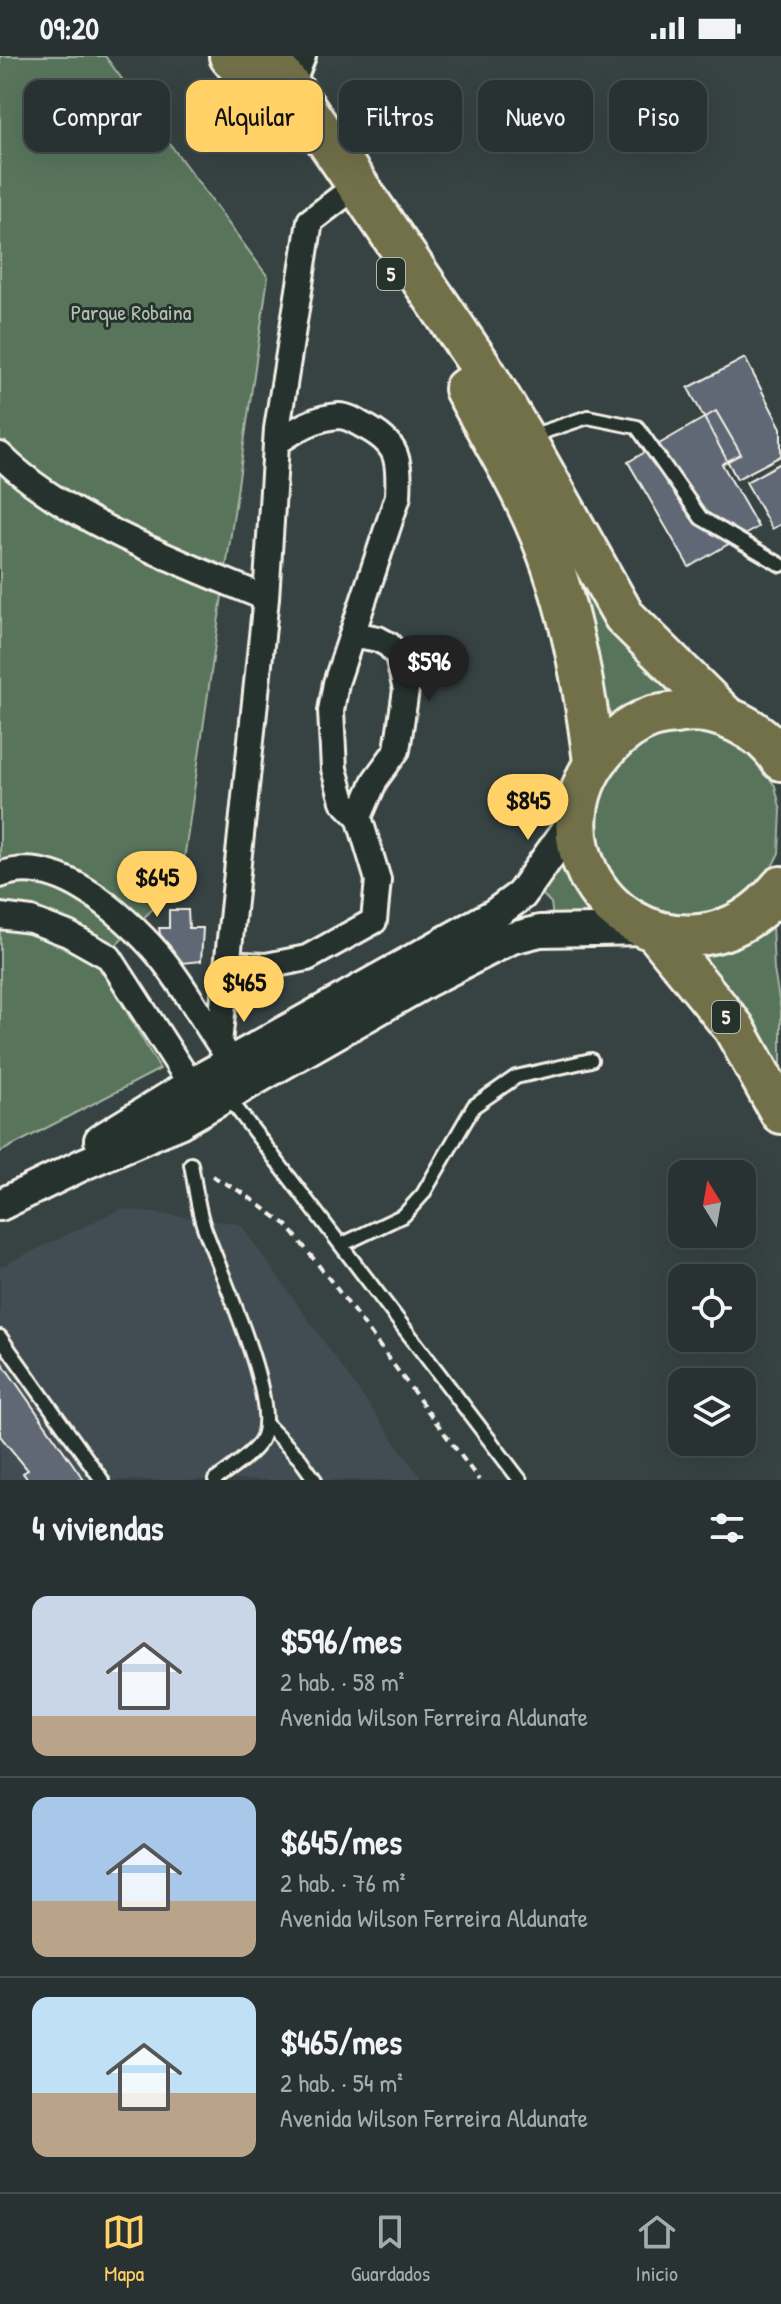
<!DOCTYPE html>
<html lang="es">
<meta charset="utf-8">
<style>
:root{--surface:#293232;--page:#313a3a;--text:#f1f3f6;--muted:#a5aaac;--line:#454d4d;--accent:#ffd166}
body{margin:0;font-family:"Patrick Hand",sans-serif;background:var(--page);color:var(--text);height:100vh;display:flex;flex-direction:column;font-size:30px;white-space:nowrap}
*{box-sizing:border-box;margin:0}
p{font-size:26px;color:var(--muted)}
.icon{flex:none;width:44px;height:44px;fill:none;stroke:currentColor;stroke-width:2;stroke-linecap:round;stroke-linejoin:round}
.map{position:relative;height:1424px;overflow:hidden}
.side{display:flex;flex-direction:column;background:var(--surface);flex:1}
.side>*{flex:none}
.hud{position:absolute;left:24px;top:24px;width:734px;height:72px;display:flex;gap:16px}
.needle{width:52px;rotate:349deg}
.tools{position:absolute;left:668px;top:1104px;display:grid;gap:16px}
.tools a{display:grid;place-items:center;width:88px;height:88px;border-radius:16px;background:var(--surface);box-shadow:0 8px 32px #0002,0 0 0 2px var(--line);font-size:40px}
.price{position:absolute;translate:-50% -68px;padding:0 18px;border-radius:28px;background:var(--accent);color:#111;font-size:26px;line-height:52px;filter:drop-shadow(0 2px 4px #0008)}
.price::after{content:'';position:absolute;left:50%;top:48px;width:24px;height:18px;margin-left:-12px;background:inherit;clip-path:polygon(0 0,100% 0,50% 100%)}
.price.active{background:#222;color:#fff}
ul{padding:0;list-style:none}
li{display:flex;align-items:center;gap:24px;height:200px;padding:0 32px}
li+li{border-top:2px solid var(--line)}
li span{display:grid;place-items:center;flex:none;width:224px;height:160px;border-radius:16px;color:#555}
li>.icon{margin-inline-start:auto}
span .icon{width:96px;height:96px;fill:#fffc;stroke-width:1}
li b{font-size:34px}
h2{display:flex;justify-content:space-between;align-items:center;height:96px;padding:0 32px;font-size:34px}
.pill{padding:0 28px;border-radius:16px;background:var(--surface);box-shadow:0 8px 32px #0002,0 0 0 2px var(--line);font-size:28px;line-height:72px}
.pill.active{background:var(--accent);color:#111}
.status{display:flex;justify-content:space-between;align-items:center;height:56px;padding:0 40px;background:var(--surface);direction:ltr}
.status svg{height:22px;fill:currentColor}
.dock{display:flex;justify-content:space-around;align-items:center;height:112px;border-top:2px solid var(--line);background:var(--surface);font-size:22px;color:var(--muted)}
.dock a{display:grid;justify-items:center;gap:4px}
.dock .active{color:var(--accent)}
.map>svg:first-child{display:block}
</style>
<div class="status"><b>09:20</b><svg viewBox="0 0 49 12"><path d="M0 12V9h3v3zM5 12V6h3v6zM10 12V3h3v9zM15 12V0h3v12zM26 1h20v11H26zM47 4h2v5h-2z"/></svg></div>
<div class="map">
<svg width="781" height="1424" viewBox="0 0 781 1424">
<rect width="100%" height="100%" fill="#374343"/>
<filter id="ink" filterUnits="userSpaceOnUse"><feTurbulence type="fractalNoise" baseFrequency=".0125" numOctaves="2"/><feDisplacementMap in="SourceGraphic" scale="16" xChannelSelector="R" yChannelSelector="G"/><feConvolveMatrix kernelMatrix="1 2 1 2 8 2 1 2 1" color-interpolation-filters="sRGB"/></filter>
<g filter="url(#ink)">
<path fill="#434e52" d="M121 1153 240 1168 422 1424H0V1211Z"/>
<path fill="#58755c" stroke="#a6b3a2" stroke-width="2" d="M0 0H105L268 221 181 825 98 907 160 1013 0 1096Z
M567 503 676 638 607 671Z
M696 672 729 681 756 702 775 730 781 755 779 797 764 827 739 850 707 864 641 856 595 808 591 741 606 710 662 674Z
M565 803 601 860 553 863 551 847 540 836Z
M772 867 774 914 781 955V1011L777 1012 694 895Z"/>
<path fill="#606876" stroke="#f4f1e8" stroke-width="2" d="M745 302 781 372V400L737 423 688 332Z
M716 355 741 398 722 408 758 471 689 511 628 406Z
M781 407V468L772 473 746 426Z
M169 854H188L189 872H203L201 905 182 907 160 878 159 872H169Z
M0 1304 84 1424H28L23 1417 28 1414 0 1380Z"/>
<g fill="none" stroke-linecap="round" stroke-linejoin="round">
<defs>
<path id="service" d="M528 381 588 361 637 371 701 462 781 509
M228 1041 520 1424
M191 1108C195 1128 197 1149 203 1168 217 1210 282 1347 261 1384 253 1398 228 1415 215 1424
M341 1189 404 1159 423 1138 474 1050 516 1021 591 1004
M0 1281 102 1424
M265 1367 300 1403 315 1424"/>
<path id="minor" d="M287 41 303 0
M0 399C65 464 181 507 266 542
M352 578 378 583 389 589 398 600 406 634 397 694 375 724 359 761
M0 819C55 798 117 853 152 891 176 917 201 961 222 992
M0 860 31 864 68 878 109 901 199 1041
M227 908 266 910 307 902 374 865 378 824 359 761 343 745 334 713 331 655 336 627 398 440C400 402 398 387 362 369 355 365 347 360 339 360 316 361 295 374 276 387
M219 987 266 542 277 373 310 165 340 142"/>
<path id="tertiary" d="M100 1084 191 1028 495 858 521 839 575 763
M0 1149 84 1108 179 1067 426 926 512 882 540 875 647 873"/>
<path id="trunk" d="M230 0 274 52
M265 0 292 33 480 309 524 382 624 560 727 662
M465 333C486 372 510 411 529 452 567 532 583 618 594 706
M781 704C762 673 718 651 682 656 672 658 661 658 652 661 635 667 619 679 607 692 536 768 597 889 700 879 734 875 760 857 781 831
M655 875 734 972 781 1057"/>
</defs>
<use href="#service" stroke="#f4f1e8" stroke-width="18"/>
<use href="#minor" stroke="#f4f1e8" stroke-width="30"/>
<use href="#tertiary" stroke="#f4f1e8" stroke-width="36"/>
<use href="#trunk" stroke="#f4f1e8" stroke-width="46"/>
<path stroke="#f4f1e8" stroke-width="4" stroke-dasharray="8 6" stroke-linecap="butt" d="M212 1120 243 1137 287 1169 341 1238 479 1424"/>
<use href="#service" stroke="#26332d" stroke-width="12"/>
<use href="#minor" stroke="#26332d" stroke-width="24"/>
<use href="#tertiary" stroke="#26332d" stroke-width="30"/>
<use href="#trunk" stroke="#71704a" stroke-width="40"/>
</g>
</g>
<g text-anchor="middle" stroke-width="6" stroke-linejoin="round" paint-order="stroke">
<g fill="#26332d" stroke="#b6b8b0" stroke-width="2">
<rect x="377" y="202" width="28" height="32" rx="6"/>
<rect x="712" y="945" width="28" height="32" rx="6"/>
</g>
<g font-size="20" font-weight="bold" fill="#f4f1e8">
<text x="391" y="225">5</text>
<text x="726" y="968">5</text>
</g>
<g font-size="22" fill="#b6bfb0" stroke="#26332d">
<text x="131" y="264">Parque Robaina</text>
</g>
</g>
</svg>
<div class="tools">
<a><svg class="needle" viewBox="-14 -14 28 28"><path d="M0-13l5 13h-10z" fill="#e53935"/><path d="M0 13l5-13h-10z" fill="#a5aaac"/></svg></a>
<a><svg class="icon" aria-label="locate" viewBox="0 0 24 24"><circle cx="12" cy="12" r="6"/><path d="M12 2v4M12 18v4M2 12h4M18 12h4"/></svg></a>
<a><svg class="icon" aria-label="layers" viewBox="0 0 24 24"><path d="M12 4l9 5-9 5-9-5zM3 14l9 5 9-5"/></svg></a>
</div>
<b class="price active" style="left:429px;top:647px">$596</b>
<b class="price" style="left:528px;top:786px">$845</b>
<b class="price" style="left:157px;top:863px">$645</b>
<b class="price" style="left:244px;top:968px">$465</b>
<div class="hud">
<a class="pill">Comprar</a>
<a class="pill active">Alquilar</a>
<a class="pill">Filtros</a>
<a class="pill">Nuevo</a>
<a class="pill">Piso</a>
</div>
</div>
<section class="side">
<h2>4 viviendas<svg class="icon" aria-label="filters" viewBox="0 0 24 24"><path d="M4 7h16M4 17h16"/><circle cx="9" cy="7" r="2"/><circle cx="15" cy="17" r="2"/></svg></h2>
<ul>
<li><span style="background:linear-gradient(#c9d6e8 75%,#b9a48a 0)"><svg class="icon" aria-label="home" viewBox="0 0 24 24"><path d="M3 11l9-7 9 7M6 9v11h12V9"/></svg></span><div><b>$596/mes</b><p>2 hab. · 58 m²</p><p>Avenida Wilson Ferreira Aldunate</p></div></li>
<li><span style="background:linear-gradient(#a9c7e8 65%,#b9a48a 0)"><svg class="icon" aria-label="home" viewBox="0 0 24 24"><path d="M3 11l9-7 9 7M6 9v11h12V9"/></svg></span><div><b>$645/mes</b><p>2 hab. · 76 m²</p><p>Avenida Wilson Ferreira Aldunate</p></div></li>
<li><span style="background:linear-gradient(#bfe0f5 60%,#b9a48a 0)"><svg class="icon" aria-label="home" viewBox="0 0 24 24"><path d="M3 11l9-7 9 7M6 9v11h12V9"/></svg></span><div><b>$465/mes</b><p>2 hab. · 54 m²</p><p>Avenida Wilson Ferreira Aldunate</p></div></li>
</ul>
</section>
<nav class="dock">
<a class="active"><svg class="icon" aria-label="map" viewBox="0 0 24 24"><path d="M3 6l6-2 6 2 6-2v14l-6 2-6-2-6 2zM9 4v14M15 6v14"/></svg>Mapa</a>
<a><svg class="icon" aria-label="saved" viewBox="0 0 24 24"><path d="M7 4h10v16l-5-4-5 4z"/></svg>Guardados</a>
<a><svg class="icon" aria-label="home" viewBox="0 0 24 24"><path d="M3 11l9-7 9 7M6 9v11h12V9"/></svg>Inicio</a>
</nav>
